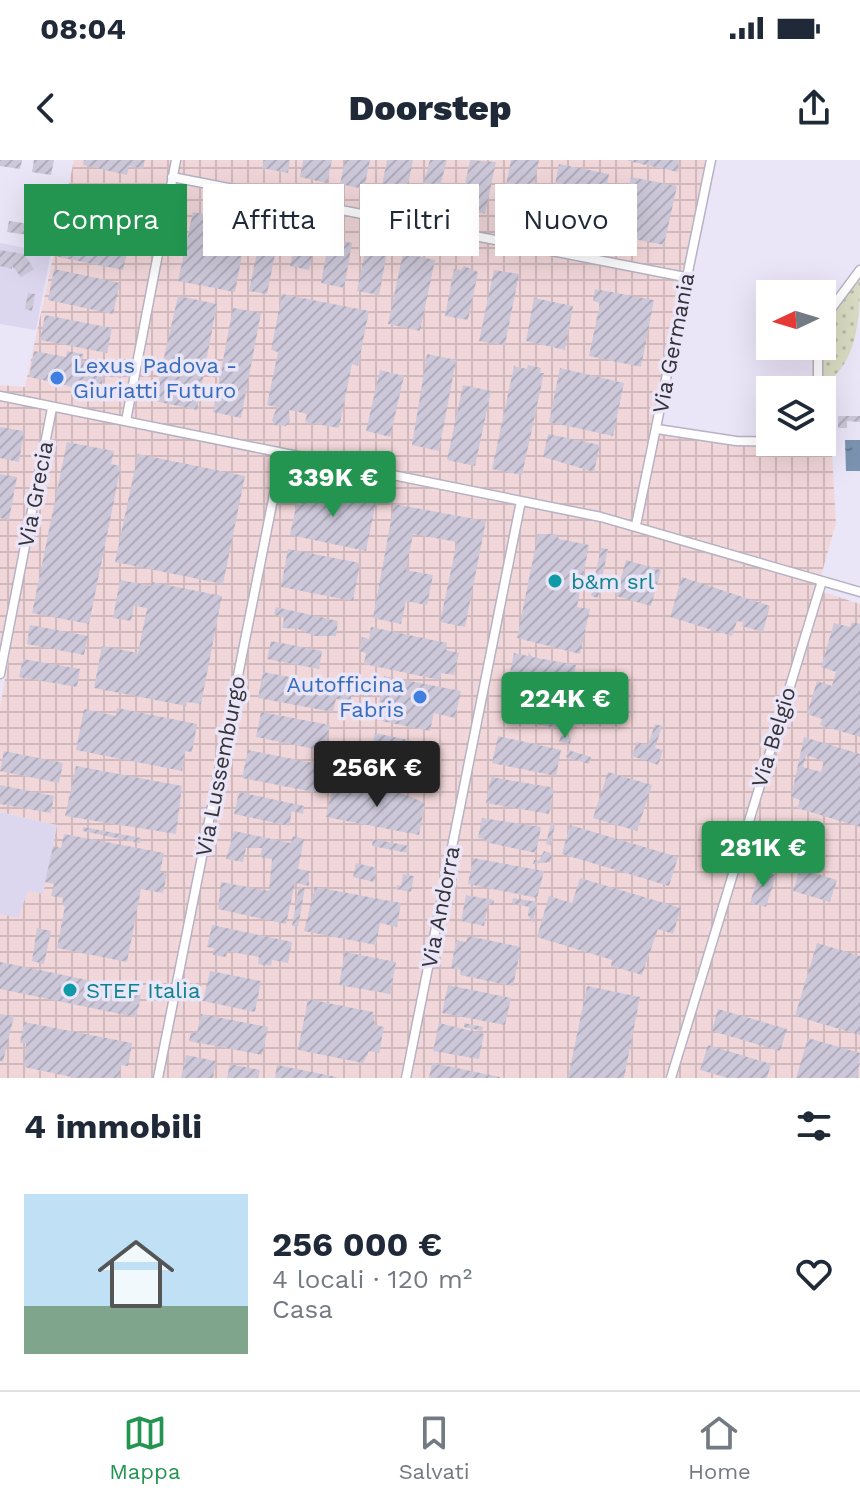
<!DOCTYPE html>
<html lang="it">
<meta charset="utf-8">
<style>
:root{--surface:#fff;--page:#f2f2f3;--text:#1f2937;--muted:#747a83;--line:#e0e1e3;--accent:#239550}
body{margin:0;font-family:"Work Sans",sans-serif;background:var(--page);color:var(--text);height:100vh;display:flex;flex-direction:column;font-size:30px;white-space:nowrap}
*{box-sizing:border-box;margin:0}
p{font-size:26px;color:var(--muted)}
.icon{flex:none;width:44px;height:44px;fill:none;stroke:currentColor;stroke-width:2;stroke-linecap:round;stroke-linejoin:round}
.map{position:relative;height:918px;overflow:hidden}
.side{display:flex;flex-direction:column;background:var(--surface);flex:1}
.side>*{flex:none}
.top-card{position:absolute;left:24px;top:24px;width:812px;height:72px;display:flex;gap:16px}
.needle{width:52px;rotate:266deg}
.fabs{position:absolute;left:756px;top:120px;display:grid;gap:16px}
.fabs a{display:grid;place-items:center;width:80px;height:80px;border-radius:0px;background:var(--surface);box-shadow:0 8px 32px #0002;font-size:40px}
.price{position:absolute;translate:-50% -68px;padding:0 18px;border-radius:8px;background:var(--accent);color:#fff;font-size:26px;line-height:52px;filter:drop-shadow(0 2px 4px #0008)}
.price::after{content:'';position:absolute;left:50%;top:48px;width:24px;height:18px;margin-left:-12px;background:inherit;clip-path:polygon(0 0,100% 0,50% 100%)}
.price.current{background:#222;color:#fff}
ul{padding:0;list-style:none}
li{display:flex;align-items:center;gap:24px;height:200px;padding:0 24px}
li span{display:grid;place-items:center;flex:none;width:224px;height:160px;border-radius:0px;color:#555}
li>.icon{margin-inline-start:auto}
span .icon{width:96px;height:96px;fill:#fffc;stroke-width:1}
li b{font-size:34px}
h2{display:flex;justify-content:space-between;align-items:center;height:96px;padding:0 24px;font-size:34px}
.tag{padding:0 28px;border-radius:0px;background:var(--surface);box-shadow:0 8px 32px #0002;font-size:28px;line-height:72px}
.tag.current{background:var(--accent);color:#fff}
.status{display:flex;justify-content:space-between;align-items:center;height:56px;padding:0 40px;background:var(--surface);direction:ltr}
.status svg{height:22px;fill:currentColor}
header{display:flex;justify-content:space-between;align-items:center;height:104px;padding:0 24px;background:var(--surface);font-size:36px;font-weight:800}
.menu{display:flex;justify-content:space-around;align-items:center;height:112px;border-top:2px solid var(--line);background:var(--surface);font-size:22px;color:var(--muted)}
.menu a{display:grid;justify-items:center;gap:4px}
.menu .current{color:var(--accent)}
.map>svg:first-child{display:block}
</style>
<div class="status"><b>08:04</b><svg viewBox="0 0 49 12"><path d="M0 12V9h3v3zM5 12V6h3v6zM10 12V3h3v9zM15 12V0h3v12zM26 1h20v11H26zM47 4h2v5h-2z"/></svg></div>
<header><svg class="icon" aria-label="back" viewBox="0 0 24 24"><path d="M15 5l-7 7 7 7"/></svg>Doorstep<svg class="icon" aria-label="share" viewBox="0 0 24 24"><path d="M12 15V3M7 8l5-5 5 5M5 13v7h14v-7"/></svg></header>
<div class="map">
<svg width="860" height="918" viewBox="0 0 860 918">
<defs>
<pattern id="industrial-grid" width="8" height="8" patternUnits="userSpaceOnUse" patternTransform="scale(2)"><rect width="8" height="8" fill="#f2d7da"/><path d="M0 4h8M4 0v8" fill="none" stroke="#d0b9bc"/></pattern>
<pattern id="grass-dots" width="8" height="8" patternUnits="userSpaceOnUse" patternTransform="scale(2)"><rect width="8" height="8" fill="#d9dbc2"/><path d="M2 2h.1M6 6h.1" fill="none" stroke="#bbbca7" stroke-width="1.8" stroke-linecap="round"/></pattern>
<pattern id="water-ripples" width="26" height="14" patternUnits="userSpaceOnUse" patternTransform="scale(2)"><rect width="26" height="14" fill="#7a93b0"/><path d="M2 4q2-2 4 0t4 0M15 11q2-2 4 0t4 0" fill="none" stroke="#657990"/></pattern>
<pattern id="building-hatch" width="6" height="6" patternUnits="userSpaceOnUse" patternTransform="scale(2)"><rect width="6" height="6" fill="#ccc8d9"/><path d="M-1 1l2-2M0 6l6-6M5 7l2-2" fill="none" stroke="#b0acbb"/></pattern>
</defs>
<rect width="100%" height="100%" fill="#eae5f7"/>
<path fill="#dcd6ee" d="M0 83 51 93 36 170 0 164Z
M0 652 57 665 43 734 18 758 0 754Z"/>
<path fill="url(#industrial-grid)" d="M74 0H713L660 269 801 285 822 282 826 273 832 293 836 363 817 430 860 444V918H0V754L18 758 28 731 43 734 57 665 0 652V547L10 493 0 490V225L25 227Z"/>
<path fill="url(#grass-dots)" d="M860 109C860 154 860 201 822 227 819 178 826 146 860 109Z"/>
<path fill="url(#water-ripples)" d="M845 280H860V311H846Z"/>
<path fill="url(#building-hatch)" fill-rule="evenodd" d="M0 0H22L20 9 0 6Z
M34 0H54L51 15 32 12Z
M84 0H145L143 9 129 6 127 15 83 5Z
M264 0H290L288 13 262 8Z
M303 0H332L327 23 300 17Z
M345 0H370L364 29 340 24Z
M387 0H413L406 36 381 31Z
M430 0H447L435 45 419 41Z
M470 0 496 2 485 54 460 49Z
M511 0H539L527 61 500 55Z
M628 0H679L678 12 628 1Z
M559 4 609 14 597 72 548 62Z
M631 17 677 26 664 85 618 76Z
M80 25 138 37 132 65 74 54Z
M34 37 47 39 36 76 7 72 9 61 29 64Z
M193 52 248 63 235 132 178 121Z
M61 65 130 79 123 110 54 96Z
M276 68 280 69 267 134 249 131 261 73 270 75Z
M297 73 316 77 309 110 290 106Z
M329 79 352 83 344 128 321 123Z
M366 87 387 92 379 135 357 131Z
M0 90 24 94 34 109 21 117 12 106V109L0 106Z
M403 93 435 100 420 171 388 164Z
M464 106 478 112 468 160 445 156 454 109 461 110Z
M54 109 120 123 113 154 48 140Z
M494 110 519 114 505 185 479 181Z
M595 129 654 140 641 207 589 196 600 143 593 141Z
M28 133 35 134 32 151 25 149Z
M282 134 369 151 358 206 352 204 339 268 305 262 307 254 289 250 290 261 286 266 274 265 272 260 277 247 267 245 278 192 271 190Z
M178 136 217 144 197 250 154 241Z
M534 138 573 146 565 190 526 181Z
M233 148 261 153 241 258 213 252Z
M45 155 112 168 107 193 40 180Z
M34 191 66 197 67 191 83 194 82 201 106 206 100 233 29 217Z
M427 194 456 200 439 291 412 285Z
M528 205 541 208 540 213H544L522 315 492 309 514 206 527 209Z
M560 208 624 223 613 276 549 262Z
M380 210 404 216 390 277 366 271Z
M463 225 491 231 475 306 447 300Z
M838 256H860V262L847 261V268H838Z
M0 267 24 271 19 302 0 298Z
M548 274 600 285 594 312 543 297Z
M67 282 114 291 111 304 121 306 89 464 32 453Z
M138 294 245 316 223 424 115 402Z
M0 314 17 317 9 360 0 358Z
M300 327 376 342 366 391 290 375Z
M394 344 486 361 465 467 440 462 457 382 413 374 406 410 433 415 427 445 406 441 401 464 373 458Z
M538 374H556L559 379 589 385 577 447 590 449 580 494 517 478Z
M601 388 608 389 598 438 591 436Z
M288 389 360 403 353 441 281 427Z
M626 400 661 410 651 446 616 436Z
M682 417 770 446 763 472 742 466 743 462 737 461 732 476 670 457Z
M120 420 151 426 152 422 222 436 201 544 187 542 186 546 94 528 102 486 138 493 147 448 134 446 131 461 113 458Z
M276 447 338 461 336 476H314L298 469 282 468 284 458 274 454Z
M852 462 860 464V577L820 565 822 559 807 554 817 521 832 526 836 512 821 507 834 463 850 467Z
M30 465 88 476 84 495 27 484Z
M371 467 447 483 446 490 459 493 454 515 441 513 440 520 364 504 366 493 359 491 362 477 369 479Z
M271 481 322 491 319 509 267 499Z
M529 492 532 497 576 505 571 534 508 522 514 493 528 496Z
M23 499 80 509 77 527 19 517Z
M263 512 349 528 352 534 346 558 341 551 343 541 336 539 333 552 258 538Z
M384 516 461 531 455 558 434 553 430 571 376 560Z
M516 539 569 550 565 570 512 559Z
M117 548 197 564 192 592 185 591 182 611 76 590 84 549 116 556Z
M261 552 330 565 324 591 256 577Z
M655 564 662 566 655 588 663 590 658 605 632 596 637 582 648 585Z
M375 573 422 583 418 605 435 608 430 631 366 618Z
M561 575 571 577 570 584 559 582Z
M498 576 561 590 556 616 492 603Z
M804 577 860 594V667L797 648 800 640 791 637ZM806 595 824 601 821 612 803 607Z
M248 590 323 605 318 633 242 618Z
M568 590 591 597 589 604 566 597Z
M4 591 63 603 59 623 0 611Z
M76 606 182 626 176 674 65 656Z
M608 612 652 625 637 671 593 658Z
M491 617 550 627 554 630 549 654 486 643Z
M333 624 364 631 365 627 384 635V631H396L425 643 419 675 326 657Z
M0 625 54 636 51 653 0 644Z
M239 632 304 646 303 654 292 651 289 666 234 654Z
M482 658 541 667 536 693 485 682V679L478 678Z
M551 663 555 664 551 685 546 684Z
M570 665 678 697 669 726 562 694Z
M83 667 141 678 140 683 83 671Z
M234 671 291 683 293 676 304 679 298 709 309 711V726L295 723 286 764 218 749 221 722 269 731 272 699 260 697 262 688H246L243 702 226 699Z
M64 674 164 693 160 712 167 714 163 733 141 729 127 802 57 788 65 746 62 745 63 738 51 736 54 724 45 722 53 686 61 688Z
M373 679 409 686 408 693 372 686Z
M795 683 813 688 811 696 792 691Z
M544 691 553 694 550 702 533 704 534 700 539 701Z
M473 698 544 711 537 738 468 724Z
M356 703 377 708 374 722 353 717Z
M800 709 837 720 830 742 793 731Z
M760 710 776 715 766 747 750 743Z
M403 714 414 716 411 732 396 729 397 725 401 726Z
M580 718 681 748 673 774 658 769 642 815 611 806 612 800 537 777 549 736 572 743Z
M299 726 305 728 298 767 292 766Z
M315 727 401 743 397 767 380 763 376 785 304 771Z
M466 735 494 740 493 745 488 744 484 766 461 761Z
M513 738 537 742 533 763 528 755 529 747 512 743Z
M212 765 292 782 288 803 272 800 271 806 258 804 259 797 227 791 226 797 213 795 214 788 207 787Z
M37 768 51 771 44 804 32 801Z
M468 776 521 787 513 826 460 815 461 810 451 808 456 780 466 782Z
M817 783 860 796V875L795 856Z
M345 792 396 802 390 834 339 825Z
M0 802 141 831 139 846 135 857 0 829Z
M210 811 261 821 255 852 203 841Z
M448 825 511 838 505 865 442 853Z
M587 826 640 837 624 918H568Z
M308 839 373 852 375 865 384 867 379 893 369 891 363 903 298 890Z
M718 849 787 869 780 891 712 871Z
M0 854 14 856 3 902 0 901Z
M201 854 268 867 262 895 189 881 191 872 197 873Z
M24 862 132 883 128 906 121 905 119 918H76L24 907 26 883H20Z
M439 863 484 874 479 899 433 891Z
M464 863 483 867 482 871 464 867Z
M808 878 860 893 858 918H796Z
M708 885 771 904 767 918H728L700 910Z
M186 895 216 901 213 918H181Z
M432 903 500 917V918H429Z
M230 904 260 910 258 918H227Z
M277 905 337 917 336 918H275Z"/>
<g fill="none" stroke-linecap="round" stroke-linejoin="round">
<defs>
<path id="street" d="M172 17 685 117
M822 169 831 149 860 110
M818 230V186
M0 236 601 357 860 432
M126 261 176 0
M657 269 736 281 801 282
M636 365 711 0
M0 514 52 248
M158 918 282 294
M406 918 521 341
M671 918 822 421"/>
</defs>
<use href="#street" stroke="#b6b2c3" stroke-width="11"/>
<use href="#street" stroke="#fff" stroke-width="8"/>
</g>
<g fill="#3f7fe0" stroke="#eae5f7" stroke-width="3">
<circle cx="57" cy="218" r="8"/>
<circle cx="420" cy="537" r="8"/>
</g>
<g fill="#0f9aa8" stroke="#eae5f7" stroke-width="3">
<circle cx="555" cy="421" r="8"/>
<circle cx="70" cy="830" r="8"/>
</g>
<g text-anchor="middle" stroke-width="7" stroke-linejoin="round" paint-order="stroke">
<g font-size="22" fill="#333238" stroke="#eae5f7">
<text transform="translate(673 183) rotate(-79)" y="8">Via Germania</text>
<text transform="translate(35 334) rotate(-79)" y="8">Via Grecia</text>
<text transform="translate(773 577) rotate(-73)" y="8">Via Belgio</text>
<text transform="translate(220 606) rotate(-79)" y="8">Via Lussemburgo</text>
<text transform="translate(440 747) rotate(-79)" y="8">Via Andorra</text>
</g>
<g font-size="22" fill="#366cbe" stroke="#eae5f7" text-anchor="start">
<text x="73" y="213">Lexus Padova -<tspan x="73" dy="25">Giuriatti Futuro</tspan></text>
<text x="404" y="532" text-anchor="end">Autofficina<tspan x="404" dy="25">Fabris</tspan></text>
</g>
<g font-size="22" fill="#0d838f" stroke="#eae5f7" text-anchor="start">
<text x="571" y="429">b&amp;m srl</text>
<text x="86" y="838">STEF Italia</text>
</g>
</g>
</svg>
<div class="fabs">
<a><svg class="needle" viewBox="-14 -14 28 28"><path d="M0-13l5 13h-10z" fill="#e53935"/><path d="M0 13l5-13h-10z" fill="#747a83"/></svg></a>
<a><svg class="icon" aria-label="layers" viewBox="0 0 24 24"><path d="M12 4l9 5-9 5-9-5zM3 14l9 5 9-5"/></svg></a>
</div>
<b class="price" style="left:333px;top:359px">339K €</b>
<b class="price" style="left:565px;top:580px">224K €</b>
<b class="price current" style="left:377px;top:649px">256K €</b>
<b class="price" style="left:763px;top:729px">281K €</b>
<div class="top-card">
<a class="tag current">Compra</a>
<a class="tag">Affitta</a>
<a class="tag">Filtri</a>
<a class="tag">Nuovo</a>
</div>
</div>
<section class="side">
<h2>4 immobili<svg class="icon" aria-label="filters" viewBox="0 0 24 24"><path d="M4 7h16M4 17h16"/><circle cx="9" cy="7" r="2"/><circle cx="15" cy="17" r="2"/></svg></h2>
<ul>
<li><span style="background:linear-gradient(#bfe0f5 70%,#7fa58c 0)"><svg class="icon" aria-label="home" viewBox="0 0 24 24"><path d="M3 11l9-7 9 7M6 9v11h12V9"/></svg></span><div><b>256 000 €</b><p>4 locali · 120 m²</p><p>Casa</p></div><svg class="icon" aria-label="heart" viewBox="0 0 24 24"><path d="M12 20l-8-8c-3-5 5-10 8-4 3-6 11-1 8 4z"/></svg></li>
</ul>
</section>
<nav class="menu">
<a class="current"><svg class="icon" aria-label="map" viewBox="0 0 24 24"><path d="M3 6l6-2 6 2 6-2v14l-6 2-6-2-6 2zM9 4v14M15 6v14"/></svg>Mappa</a>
<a><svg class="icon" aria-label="saved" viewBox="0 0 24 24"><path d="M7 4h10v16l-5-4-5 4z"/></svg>Salvati</a>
<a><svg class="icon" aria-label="home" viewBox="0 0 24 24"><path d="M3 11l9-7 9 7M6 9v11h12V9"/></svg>Home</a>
</nav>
